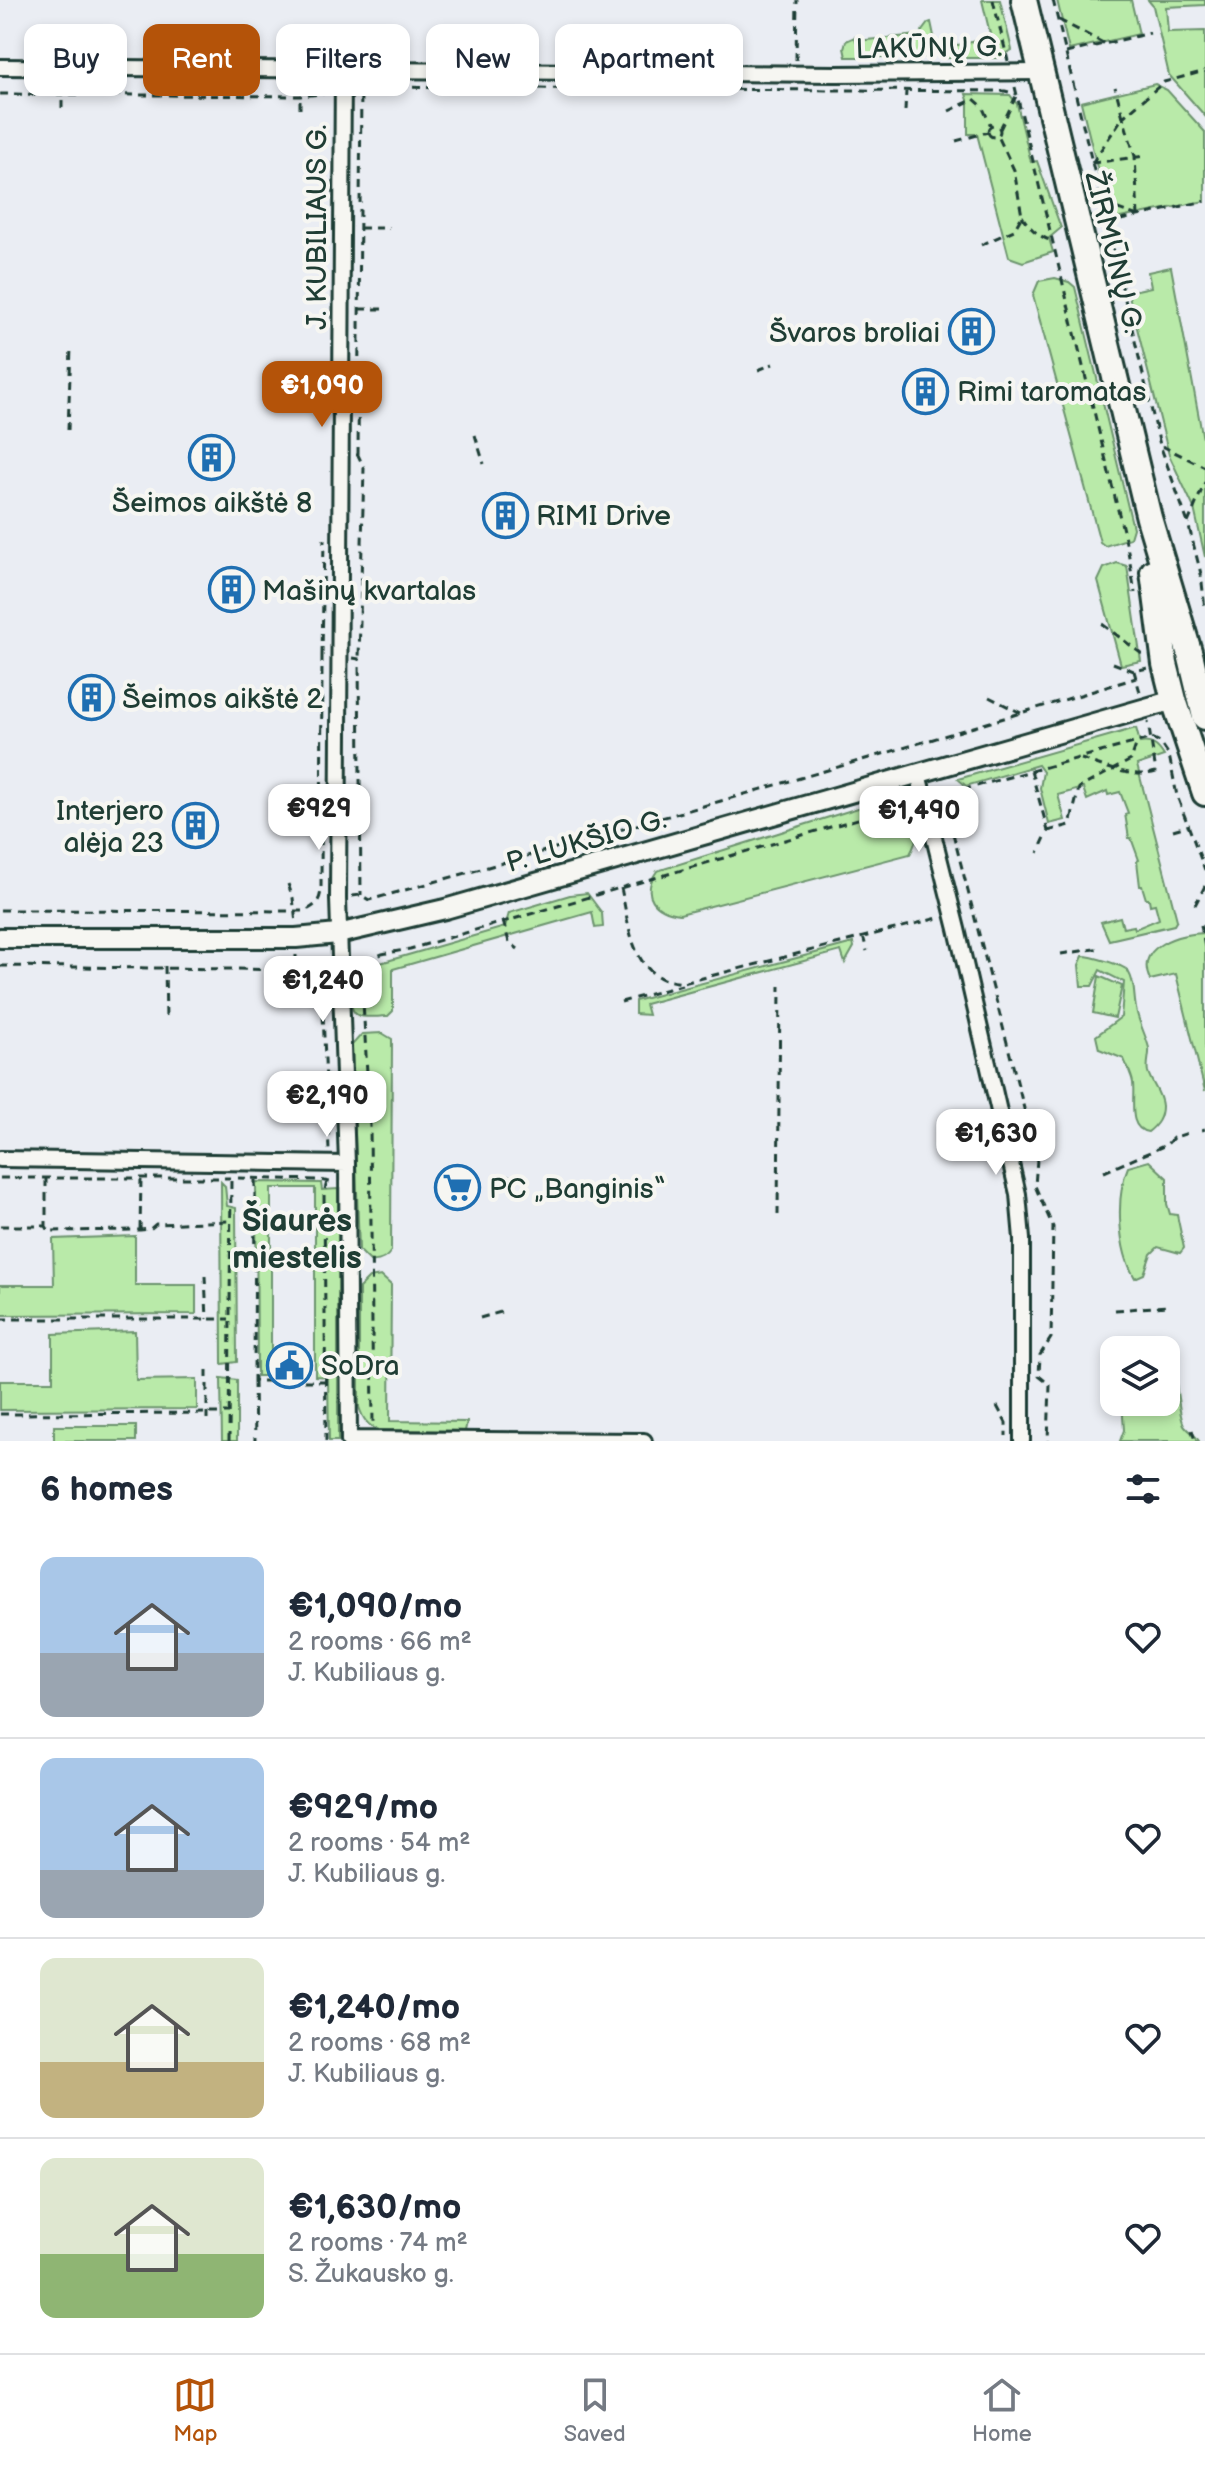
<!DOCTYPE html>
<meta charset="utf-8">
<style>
:root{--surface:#fff;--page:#f2f2f3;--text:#1f2937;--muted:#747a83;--line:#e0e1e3;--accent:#b45309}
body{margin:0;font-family:"Balsamiq Sans",sans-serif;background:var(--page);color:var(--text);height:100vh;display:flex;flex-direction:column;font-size:30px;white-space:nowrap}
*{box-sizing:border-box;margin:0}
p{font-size:26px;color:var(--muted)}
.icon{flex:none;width:44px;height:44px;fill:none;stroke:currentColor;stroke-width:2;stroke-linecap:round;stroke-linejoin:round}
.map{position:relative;height:1441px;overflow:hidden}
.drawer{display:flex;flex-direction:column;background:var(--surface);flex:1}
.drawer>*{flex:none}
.top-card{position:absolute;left:24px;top:24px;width:800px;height:72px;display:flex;gap:16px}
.tools{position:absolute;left:1100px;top:1336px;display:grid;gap:16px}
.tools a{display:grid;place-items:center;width:80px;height:80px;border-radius:16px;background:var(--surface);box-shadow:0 4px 12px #0003;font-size:40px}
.price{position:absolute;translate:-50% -68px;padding:0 18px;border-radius:16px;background:#fff;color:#222;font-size:26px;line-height:52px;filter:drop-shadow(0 2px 4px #0008)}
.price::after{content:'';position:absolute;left:50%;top:48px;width:24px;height:18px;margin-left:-12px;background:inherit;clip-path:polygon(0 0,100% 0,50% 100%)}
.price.selected{background:var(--accent);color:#fff}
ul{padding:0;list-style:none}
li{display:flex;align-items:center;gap:24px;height:200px;padding:0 40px}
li+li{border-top:2px solid var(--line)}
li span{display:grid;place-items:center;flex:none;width:224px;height:160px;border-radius:16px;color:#555}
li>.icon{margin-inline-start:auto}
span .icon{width:96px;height:96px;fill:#fffc;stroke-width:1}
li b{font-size:34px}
h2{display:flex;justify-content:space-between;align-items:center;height:96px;padding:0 40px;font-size:34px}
.chip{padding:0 28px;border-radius:16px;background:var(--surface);box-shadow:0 4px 12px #0003;font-size:28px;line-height:72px}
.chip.selected{background:var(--accent);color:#fff}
.dock{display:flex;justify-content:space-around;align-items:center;height:112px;border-top:2px solid var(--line);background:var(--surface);font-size:22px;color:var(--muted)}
.dock a{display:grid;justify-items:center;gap:4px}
.dock .selected{color:var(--accent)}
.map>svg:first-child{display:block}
</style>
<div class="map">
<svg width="1205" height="1441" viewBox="0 0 1205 1441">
<rect width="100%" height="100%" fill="#eaedf3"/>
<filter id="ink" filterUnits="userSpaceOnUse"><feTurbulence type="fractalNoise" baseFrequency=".0125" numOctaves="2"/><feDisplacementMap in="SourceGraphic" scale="16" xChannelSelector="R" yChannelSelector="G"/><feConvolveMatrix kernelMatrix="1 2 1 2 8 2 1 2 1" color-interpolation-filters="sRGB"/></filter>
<g filter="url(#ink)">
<path fill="#b9eaa9" stroke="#6c946e" stroke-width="2" d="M982 0H1000L1012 50 997 58H943L945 51 953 46 991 38Z
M1057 0H1131L1139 34 1069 50Z
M1148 0H1205V5L1166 7 1168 32 1205 31V116L1169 75 1153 6Z
M931 22 934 36 929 44 927 57H846L844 48 846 41 855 37 856 41 919 35 928 23Z
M1155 84 1167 90 1205 132V201L1110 220 1081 102Z
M966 94 1010 95 1017 104 1031 162 1037 161 1061 228 1049 238 1053 252 1023 262 1009 257 977 134H968V100Z
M1171 267 1205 450V557L1194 508 1169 455 1128 292 1151 287 1148 272Z
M1055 278 1069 282 1075 287 1133 528 1130 538 1105 546 1100 542 1033 295 1039 281Z
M1117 563 1127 566 1141 661 1121 665 1098 581 1104 568Z
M1136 728 1140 743C1152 741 1158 746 1164 756L1137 765 1177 920 1174 925 1109 940 1101 922 1120 917 1123 928 1134 926 1135 929 1159 919 1155 904 1150 905 1149 899H1146L1142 886H1140L1137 861 1139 860 1131 838H1129L1125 814 1128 813 1120 792 1108 795 1107 791 1087 800 1083 788 1058 795 1065 820 1049 824 1040 788 1043 772 1038 765 966 786 958 779Z
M890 798H899L910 804C916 824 921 835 910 854L680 914C655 911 640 895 657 871Z
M587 893 602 913 603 927 595 928 592 912 393 969V1011L388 1016C348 1019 351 1016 350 978L365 972 370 966 505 927 509 913 570 895Z
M1205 933V1091L1176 974 1150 980C1134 946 1180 933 1205 933Z
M853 943 854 947 845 963 841 951 645 1004 648 1015 635 1014V1001Z
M1083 956C1091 956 1124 965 1128 971 1136 984 1133 998 1137 1013 1140 1025 1146 1036 1149 1048 1150 1056 1146 1064 1148 1072 1152 1085 1161 1092 1162 1106 1162 1118 1157 1125 1148 1132 1127 1129 1135 1100 1133 1083 1132 1075 1127 1067 1124 1059L1099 1049 1096 1036 1121 1017 1124 982 1100 970 1092 986H1081L1079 965Z
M1099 976 1122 986 1115 1018 1093 1013Z
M382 1033 392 1039 391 1251C386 1259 380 1262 370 1261L359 1250 352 1045 362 1034Z
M1149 1161 1167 1178V1204L1170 1214 1177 1215 1184 1248 1180 1253 1158 1247 1151 1254 1144 1274 1135 1278C1118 1250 1115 1197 1128 1167Z
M221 1182 225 1186 227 1206 236 1208 237 1362 222 1364Z
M256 1182 321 1183 322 1190 338 1189V1441H329L328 1377 315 1376V1188H271V1376H257Z
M135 1236V1285H196V1314L0 1315V1285H54L53 1239Z
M381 1276 391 1285 390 1421 467 1422 465 1431 378 1430C367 1425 363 1419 359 1407V1288L369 1278Z
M135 1331 136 1380 197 1379V1409L0 1410V1381H53V1334Z
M1166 1353 1176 1368C1174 1375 1180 1421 1185 1426 1190 1432 1195 1434 1199 1441H1120L1124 1430 1122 1402H1166Z
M221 1378 237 1380V1441H222Z
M54 1426H136V1441H54Z"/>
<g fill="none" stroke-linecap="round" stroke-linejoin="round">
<defs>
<path id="minor" d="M0 67 836 74 1042 72
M343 68 338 899 347 1164 349 1441
M918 774 957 929 1018 1194 1022 1239V1441
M0 1159 347 1164
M349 1439 644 1441"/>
<path id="tertiary" d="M0 938H296L338 934 445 909 1174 700"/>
<path id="primary" d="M1024 0 1149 518 1191 658 1205 717
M1153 572 1165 664 1174 700 1205 793"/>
</defs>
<use href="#minor" stroke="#1f3d34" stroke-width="20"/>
<use href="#tertiary" stroke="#1f3d34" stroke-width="24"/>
<use href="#primary" stroke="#1f3d34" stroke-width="30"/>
<path stroke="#1f3d34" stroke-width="3" stroke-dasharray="8 6" stroke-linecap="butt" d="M993 0 1008 61
M1053 0 1160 445 1188 523 1201 574 1205 609
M1059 20 1105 44
M1066 53 1150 33
M796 60 797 0
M357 87 1005 91 1017 94
M1015 87 1128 551 1135 593
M0 94 300 96 330 93
M62 108V94
M300 109V96
M905 111 906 91
M949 111 974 99 982 106 991 126
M988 131a6 6 0 1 1 12 0a6 6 0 1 1-12 0Z
M1000 129 1017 94
M956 141 988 132
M1092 163 1123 117 1115 87
M1092 163 1145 156
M1104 204 1138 216
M1022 216C1029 228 1041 239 1054 241
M1138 216 1135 156 1123 117 1164 82 1205 71
M1107 223 1205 201
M360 228H389
M981 245 1014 230 1022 216 1014 170 998 136
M360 309H388
M758 370 773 364
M68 430 71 347
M475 435 484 464
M1162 446 1205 467
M356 455H358L364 468 359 659
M358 455 361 86
M1188 523 1205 482
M1102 624 1146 657
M322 655 324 539
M353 658 359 659 361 895
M1113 663 1134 671
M1140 692 1134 671 1148 668
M989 697 1021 713
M1081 759C1104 766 1131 779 1156 772L1148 722
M1031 771 1048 831 1038 853
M952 793 947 810 1037 1159 1035 1186 1053 1227 1051 1338 1040 1355 1039 1376 1050 1385 1048 1441
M936 797 1152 738 1160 742 1169 755 1177 796 1205 870
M1173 830 1190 825
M1048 831 1070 825 1079 788 1131 760 1137 742
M288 884 293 898 296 923
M621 888C628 918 630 965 663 979 669 981 677 982 683 983L938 918
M352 896 361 895 369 900C626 829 881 756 1136 678
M1195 905 1205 886
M0 910 305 911C315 906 319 903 321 891L322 655 326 656
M503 921 509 942 518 949
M1201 925 1205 948
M863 936 867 951
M1061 954 1101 948
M296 955V969
M0 966 308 970 318 974 327 972
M165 966 166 1019
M361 966 370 1126 373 1426
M354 967 382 954 410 949 913 803
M318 974 322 991 329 1150
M621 1002 682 985
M1202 1130 1205 1129
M981 1154 989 1152 993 1146
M1104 1172 1166 1145 1173 1138 1188 1133
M505 1177H517
M0 1178H230
M238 1178 319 1180 330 1182
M46 1179V1226
M255 1179 254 1381H326
M778 1215 780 986
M0 1226H46L49 1231 140 1230 150 1229 156 1224 230 1221
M140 1230 141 1178
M205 1276 207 1319
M1115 1310 1167 1306
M480 1318 501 1312
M0 1319H229
M207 1370V1419
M254 1381 255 1441
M997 1406 1006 1423V1436
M0 1414 229 1413
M1192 1430 1195 1441
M229 1441 231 1178
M326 1441 324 1193 328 1178"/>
<use href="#minor" stroke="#f6f6f2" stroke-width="14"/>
<use href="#tertiary" stroke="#f6f6f2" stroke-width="18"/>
<use href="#primary" stroke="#f6f6f2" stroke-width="24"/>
</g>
</g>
<defs>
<symbol id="building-ring" viewBox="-11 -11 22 22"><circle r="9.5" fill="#f6f6f2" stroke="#1f6fb2" stroke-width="1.5"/><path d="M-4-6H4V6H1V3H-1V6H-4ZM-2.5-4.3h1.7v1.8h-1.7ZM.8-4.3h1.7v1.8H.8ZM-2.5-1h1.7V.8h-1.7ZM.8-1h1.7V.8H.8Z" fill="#1f6fb2"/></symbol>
<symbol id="supermarket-ring" viewBox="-11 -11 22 22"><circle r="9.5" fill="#f6f6f2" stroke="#1f6fb2" stroke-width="1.5"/><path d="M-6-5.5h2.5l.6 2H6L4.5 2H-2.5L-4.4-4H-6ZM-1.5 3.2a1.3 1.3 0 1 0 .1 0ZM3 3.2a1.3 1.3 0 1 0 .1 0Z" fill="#1f6fb2"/></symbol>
<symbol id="civic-ring" viewBox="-11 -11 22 22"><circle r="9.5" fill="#f6f6f2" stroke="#1f6fb2" stroke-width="1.5"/><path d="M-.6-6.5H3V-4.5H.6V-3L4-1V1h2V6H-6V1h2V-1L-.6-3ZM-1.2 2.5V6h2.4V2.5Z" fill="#1f6fb2"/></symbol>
</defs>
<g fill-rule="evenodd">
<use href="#building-ring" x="946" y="306" width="51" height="51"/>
<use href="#building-ring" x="900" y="366" width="51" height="51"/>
<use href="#building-ring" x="186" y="432" width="51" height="51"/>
<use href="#building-ring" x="480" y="490" width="51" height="51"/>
<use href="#building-ring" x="206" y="564" width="51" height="51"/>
<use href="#building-ring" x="66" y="672" width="51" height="51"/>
<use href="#building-ring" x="170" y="800" width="51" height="51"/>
<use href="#supermarket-ring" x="432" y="1162" width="51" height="51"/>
<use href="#civic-ring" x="264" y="1340" width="51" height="51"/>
</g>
<g text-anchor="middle" stroke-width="8" stroke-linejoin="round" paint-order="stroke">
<g font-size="28" fill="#1f3d34" stroke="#f6f6f2">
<text transform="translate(929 47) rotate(-1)" y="10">LAKŪNŲ G.</text>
<text transform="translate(316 227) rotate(-90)" y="10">J. KUBILIAUS G.</text>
<text transform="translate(1115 252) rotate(76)" y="10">ŽIRMŪNŲ G.</text>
<text transform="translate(586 840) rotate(-16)" y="10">P. LUKŠIO G.</text>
</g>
<g font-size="28" fill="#1f3d34" stroke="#f6f6f2" text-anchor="start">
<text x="940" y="342" text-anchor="end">Švaros broliai</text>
<text x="957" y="401">Rimi taromatas</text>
<text x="212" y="512" text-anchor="middle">Šeimos aikštė 8</text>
<text x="536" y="525">RIMI Drive</text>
<text x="262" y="600">Mašinų kvartalas</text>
<text x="122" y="708">Šeimos aikštė 2</text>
<text x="164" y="820" text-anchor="end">Interjero<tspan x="164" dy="32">alėja 23</tspan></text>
<text x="489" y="1198">PC „Banginis“</text>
<text x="321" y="1375">SoDra</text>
</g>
<g font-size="32" font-weight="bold" fill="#1f3d34" stroke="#f6f6f2">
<text x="297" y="1231">Šiaurės<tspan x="297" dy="37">miestelis</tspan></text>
</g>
</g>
</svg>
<div class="tools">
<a><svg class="icon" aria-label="layers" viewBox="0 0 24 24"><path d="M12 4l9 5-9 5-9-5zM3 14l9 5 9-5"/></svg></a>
</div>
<b class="price selected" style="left:322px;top:429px">€1,090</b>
<b class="price" style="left:319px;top:852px">€929</b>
<b class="price" style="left:919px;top:854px">€1,490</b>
<b class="price" style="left:323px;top:1024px">€1,240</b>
<b class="price" style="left:327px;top:1139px">€2,190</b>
<b class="price" style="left:996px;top:1177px">€1,630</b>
<div class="top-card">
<a class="chip">Buy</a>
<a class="chip selected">Rent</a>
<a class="chip">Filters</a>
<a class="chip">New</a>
<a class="chip">Apartment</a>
</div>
</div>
<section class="drawer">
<h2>6 homes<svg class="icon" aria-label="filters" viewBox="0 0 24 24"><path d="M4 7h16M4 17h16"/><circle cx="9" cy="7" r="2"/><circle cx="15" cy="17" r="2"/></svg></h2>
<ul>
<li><span style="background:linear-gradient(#a9c7e8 60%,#9aa5b1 0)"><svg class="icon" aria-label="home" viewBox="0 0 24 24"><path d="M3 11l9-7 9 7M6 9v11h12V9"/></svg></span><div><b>€1,090/mo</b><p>2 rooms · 66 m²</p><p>J. Kubiliaus g.</p></div><svg class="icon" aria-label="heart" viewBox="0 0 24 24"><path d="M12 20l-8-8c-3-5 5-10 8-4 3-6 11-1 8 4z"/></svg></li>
<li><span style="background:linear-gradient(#a9c7e8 70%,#9aa5b1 0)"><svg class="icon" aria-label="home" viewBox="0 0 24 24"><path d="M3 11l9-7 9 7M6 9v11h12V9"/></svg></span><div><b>€929/mo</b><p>2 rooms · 54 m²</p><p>J. Kubiliaus g.</p></div><svg class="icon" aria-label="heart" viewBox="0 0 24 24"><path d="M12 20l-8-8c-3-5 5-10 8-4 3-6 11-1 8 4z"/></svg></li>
<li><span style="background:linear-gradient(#dfe7d0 65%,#c2b280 0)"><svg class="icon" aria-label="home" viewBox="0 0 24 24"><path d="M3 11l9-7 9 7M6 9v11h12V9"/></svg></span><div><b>€1,240/mo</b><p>2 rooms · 68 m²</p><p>J. Kubiliaus g.</p></div><svg class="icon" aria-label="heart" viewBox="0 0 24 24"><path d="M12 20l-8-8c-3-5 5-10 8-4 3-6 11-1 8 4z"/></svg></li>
<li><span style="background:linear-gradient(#dfe7d0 60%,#8fb573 0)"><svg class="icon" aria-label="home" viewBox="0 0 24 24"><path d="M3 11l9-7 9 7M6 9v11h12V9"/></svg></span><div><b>€1,630/mo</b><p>2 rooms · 74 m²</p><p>S. Žukausko g.</p></div><svg class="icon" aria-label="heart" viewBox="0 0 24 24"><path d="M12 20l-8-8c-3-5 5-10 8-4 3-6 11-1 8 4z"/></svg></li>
</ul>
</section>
<nav class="dock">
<a class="selected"><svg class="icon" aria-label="map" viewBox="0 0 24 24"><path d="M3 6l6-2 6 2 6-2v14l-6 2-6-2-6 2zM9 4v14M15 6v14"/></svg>Map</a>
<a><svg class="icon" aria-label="saved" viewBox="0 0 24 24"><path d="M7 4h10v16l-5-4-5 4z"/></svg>Saved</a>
<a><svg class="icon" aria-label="home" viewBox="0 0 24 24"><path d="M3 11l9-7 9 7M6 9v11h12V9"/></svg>Home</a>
</nav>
